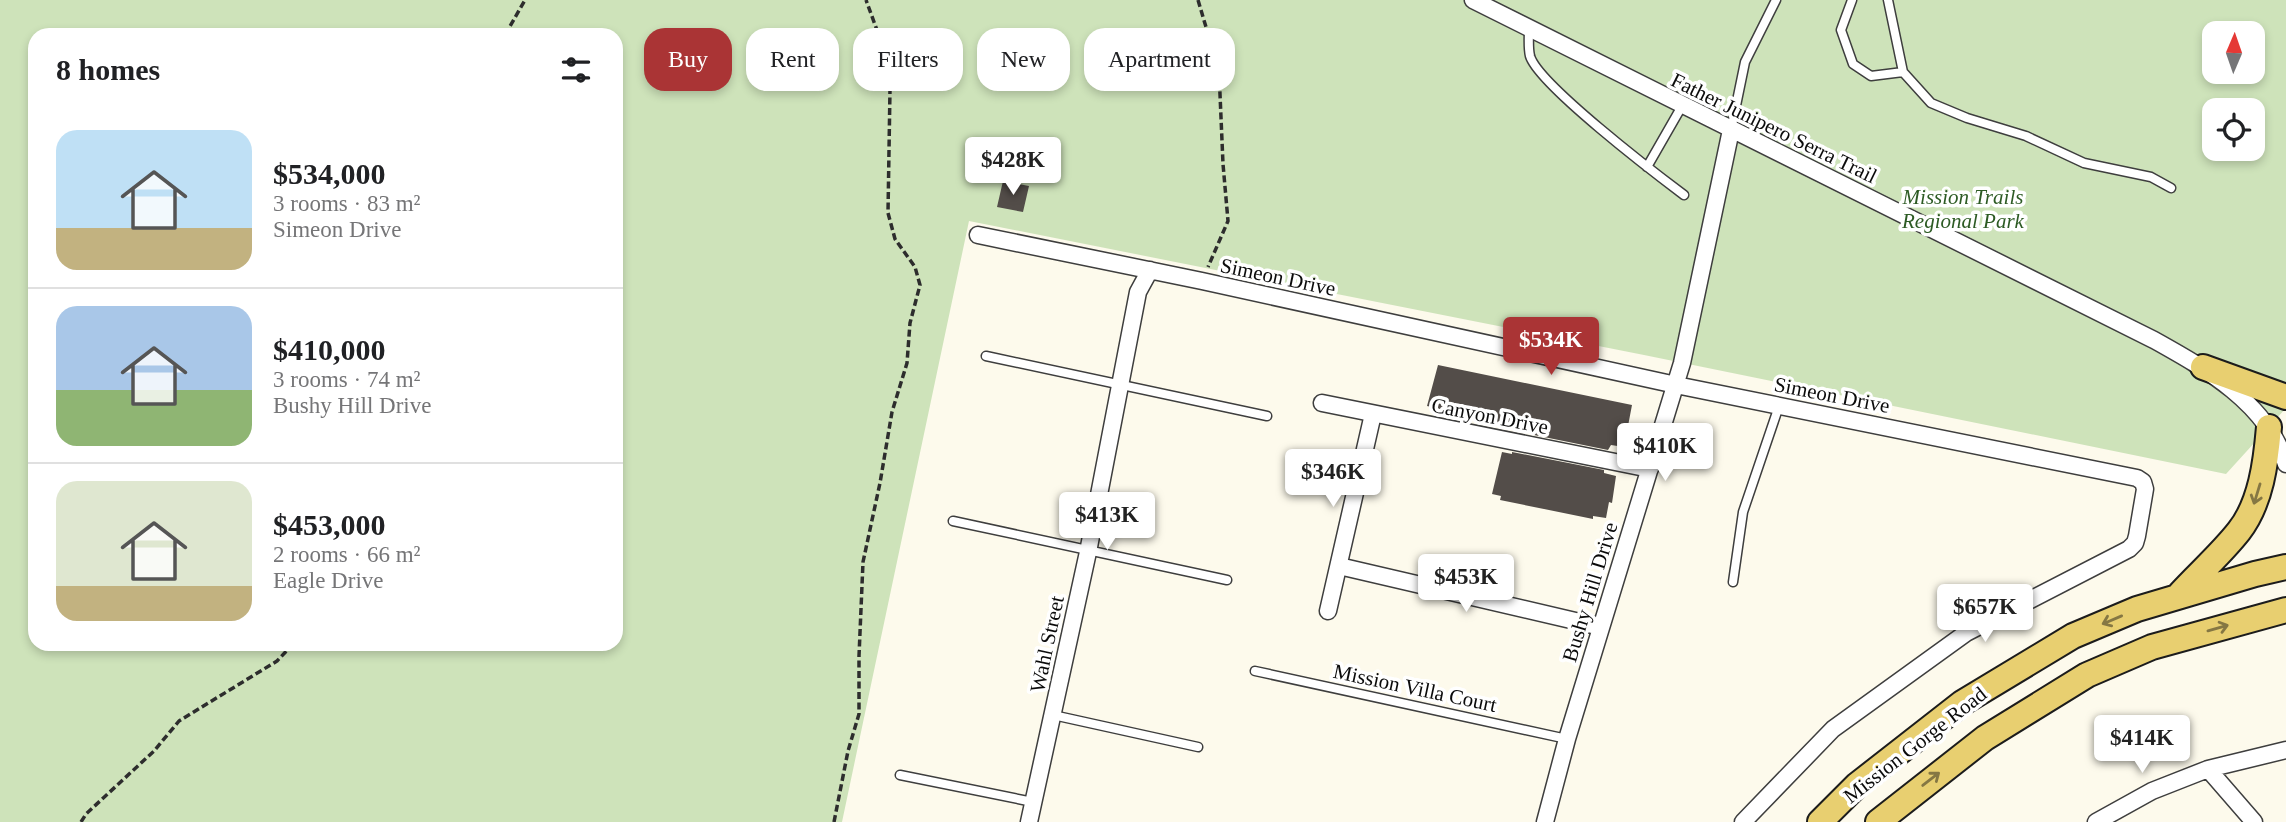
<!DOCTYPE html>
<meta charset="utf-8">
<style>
:root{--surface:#fff;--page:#f2f2f2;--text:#202124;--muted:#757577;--line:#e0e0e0;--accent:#aa3435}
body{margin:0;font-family:"Times New Roman",serif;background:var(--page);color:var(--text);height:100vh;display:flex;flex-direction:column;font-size:26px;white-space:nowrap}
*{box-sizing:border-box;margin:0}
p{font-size:23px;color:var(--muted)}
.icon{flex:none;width:38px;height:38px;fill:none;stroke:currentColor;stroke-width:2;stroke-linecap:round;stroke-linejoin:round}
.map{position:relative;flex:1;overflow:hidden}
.sheet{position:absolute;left:28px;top:28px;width:595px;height:623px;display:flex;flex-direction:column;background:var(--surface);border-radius:21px;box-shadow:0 4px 10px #0003}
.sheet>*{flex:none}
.top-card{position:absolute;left:644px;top:28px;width:665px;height:63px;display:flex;gap:14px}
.needle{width:46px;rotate:2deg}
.tools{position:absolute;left:2202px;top:21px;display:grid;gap:14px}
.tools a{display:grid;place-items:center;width:63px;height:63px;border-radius:14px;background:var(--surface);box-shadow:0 4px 10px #0003;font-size:35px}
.price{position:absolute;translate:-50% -60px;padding:0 16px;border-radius:7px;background:#fff;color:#222;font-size:23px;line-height:46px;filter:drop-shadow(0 2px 4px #0008)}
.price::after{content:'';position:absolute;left:50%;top:42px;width:21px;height:16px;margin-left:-10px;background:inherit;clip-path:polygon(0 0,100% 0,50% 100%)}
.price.selected{background:var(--accent);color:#fff}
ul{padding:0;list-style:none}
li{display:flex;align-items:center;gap:21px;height:175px;padding:0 28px}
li+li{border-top:2px solid var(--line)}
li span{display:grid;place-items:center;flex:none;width:196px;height:140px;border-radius:21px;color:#555}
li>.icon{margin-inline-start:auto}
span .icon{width:84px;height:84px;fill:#fffc;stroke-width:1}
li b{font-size:30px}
h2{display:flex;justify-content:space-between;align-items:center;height:84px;padding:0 28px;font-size:30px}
.chip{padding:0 24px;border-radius:21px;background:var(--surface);box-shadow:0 4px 10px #0003;font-size:24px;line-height:63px}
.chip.selected{background:var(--accent);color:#fff}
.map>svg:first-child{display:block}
</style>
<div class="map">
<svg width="2286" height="822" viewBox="0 0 2286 822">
<rect width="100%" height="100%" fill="#fdfaec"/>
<path fill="#cee3ba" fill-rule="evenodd" d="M0 0H2286V408L2226 474 1644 355 969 221 842 822H0ZM2214 33H2252V72H2214ZM35 35H616V644H35ZM2214 110H2252V149H2214Z"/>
<path fill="#534d49" d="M1003 181 1029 186 1023 212 997 207Z
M1438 365 1632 405 1624 447 1611 445 1608 450 1534 435 1536 429 1520 425 1499 421 1498 424 1439 412 1440 409 1427 406Z
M1502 452 1512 454V452L1604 470V473L1616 476 1612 503 1609 502 1606 518 1593 516V519L1500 500 1501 496 1492 494Z"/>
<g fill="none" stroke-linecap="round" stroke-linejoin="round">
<defs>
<path id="lane" d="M1852 0 1841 30 1853 64 1871 76 1903 72
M1888 0 1903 72 1931 103 1967 118 2026 136 2084 163 2151 177 2171 188
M1529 29C1529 37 1528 48 1530 56 1538 84 1656 174 1684 195
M1731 130 1745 62 1776 0
M1647 167 1682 106
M986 356 1267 416
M953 521 1227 580
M1733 582 1743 512 1779 406
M1255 671 1567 739
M1053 715 1198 747
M900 775 1033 802"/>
<path id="street" d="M1473 0 2154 340C2206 369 2267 403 2286 464
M978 235 1202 281 1676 385 2137 478 2143 482 2145 489 2137 536 2135 543 2129 549 1966 633 1833 729 1743 822
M1322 403 1650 469
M1339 566 1601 627
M1328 611 1373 414
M2208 769 2254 822
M1029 822 1088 552 1138 292 1150 270
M1545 822 1567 739 1682 363 1731 130
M2096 822 2152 791 2208 769 2286 750"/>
<path id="primary" d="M2203 367 2286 397
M2178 596C2198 574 2221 554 2239 531 2261 503 2266 462 2269 427
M1820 822 1857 785 1962 703 2073 636 2137 609 2255 574 2286 567
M1878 822 1985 738 2087 675 2152 647 2286 610"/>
</defs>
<use href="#lane" stroke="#3e3e3e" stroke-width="11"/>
<use href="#street" stroke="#3e3e3e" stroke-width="19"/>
<use href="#primary" stroke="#1c1c1c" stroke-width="28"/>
<path stroke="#2d2d2d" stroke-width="3.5" stroke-dasharray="7 3.5" stroke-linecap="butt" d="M1198 0 1219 71 1223 164 1228 221 1208 267
M505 35 525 0
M81 822 86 814 154 751 179 721 277 661 293 644
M834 822 848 751 859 714V656L863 562 880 483 892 412 907 363 910 323 920 285 915 267 895 239 888 213 890 89 885 52 866 0"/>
<use href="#lane" stroke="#fff" stroke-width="8"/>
<use href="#street" stroke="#fff" stroke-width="16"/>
<use href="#primary" stroke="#e8cf70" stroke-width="24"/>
</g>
<defs><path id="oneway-shaft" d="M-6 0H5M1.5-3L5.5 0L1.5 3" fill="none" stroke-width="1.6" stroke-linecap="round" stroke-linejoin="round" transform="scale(1.75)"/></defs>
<g stroke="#857743">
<use href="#oneway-shaft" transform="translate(2257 494) rotate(107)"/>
<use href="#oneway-shaft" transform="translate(2112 620) rotate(157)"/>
<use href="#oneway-shaft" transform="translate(2218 628) rotate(-16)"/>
<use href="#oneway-shaft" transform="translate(1931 779) rotate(-38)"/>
</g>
<g text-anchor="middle" stroke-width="7" stroke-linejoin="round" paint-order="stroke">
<g font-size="21" fill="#0b0b0b" stroke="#fff">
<text transform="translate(1774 128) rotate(26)" y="7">Father Junipero Serra Trail</text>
<text transform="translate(1278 277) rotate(12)" y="7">Simeon Drive</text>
<text transform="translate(1832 395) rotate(11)" y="7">Simeon Drive</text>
<text transform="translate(1490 416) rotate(11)" y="7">Canyon Drive</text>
<text transform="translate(1590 592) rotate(-73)" y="7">Bushy Hill Drive</text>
<text transform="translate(1047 644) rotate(-78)" y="7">Wahl Street</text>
<text transform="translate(1415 688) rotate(12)" y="7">Mission Villa Court</text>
<text transform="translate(1915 745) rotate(-38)" y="7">Mission Gorge Road</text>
</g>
<g font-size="21" font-style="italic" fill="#2d5b24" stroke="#fff">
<text x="1963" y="204">Mission Trails<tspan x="1963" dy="24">Regional Park</tspan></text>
</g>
</g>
</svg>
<div class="tools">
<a><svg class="needle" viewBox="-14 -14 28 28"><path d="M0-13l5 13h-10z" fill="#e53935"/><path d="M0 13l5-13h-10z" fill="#757577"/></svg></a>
<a><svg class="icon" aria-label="locate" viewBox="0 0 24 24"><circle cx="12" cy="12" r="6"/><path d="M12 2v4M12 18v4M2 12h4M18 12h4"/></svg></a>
</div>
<b class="price" style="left:1013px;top:197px">$428K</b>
<b class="price selected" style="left:1551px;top:377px">$534K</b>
<b class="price" style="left:1665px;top:483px">$410K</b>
<b class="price" style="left:1333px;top:509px">$346K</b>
<b class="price" style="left:1107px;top:552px">$413K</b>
<b class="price" style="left:1466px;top:614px">$453K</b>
<b class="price" style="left:1985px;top:644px">$657K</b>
<b class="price" style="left:2142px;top:775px">$414K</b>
<div class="top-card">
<a class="chip selected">Buy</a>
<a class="chip">Rent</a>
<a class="chip">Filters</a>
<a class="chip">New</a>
<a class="chip">Apartment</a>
</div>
<section class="sheet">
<h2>8 homes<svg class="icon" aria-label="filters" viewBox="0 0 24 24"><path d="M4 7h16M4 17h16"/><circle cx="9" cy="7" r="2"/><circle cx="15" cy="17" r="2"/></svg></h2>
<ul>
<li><span style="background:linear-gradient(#bfe0f5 70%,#c2b280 0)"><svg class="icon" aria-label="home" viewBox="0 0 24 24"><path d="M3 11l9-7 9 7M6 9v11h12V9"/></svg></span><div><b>$534,000</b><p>3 rooms · 83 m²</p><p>Simeon Drive</p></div></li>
<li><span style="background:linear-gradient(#a9c7e8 60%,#8fb573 0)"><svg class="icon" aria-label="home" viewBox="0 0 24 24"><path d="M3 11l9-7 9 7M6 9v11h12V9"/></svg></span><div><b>$410,000</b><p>3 rooms · 74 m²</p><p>Bushy Hill Drive</p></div></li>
<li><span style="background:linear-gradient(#dfe7d0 75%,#c2b280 0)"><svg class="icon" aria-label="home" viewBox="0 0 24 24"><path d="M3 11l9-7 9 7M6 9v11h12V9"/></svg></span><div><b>$453,000</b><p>2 rooms · 66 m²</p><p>Eagle Drive</p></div></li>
</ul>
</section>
</div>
